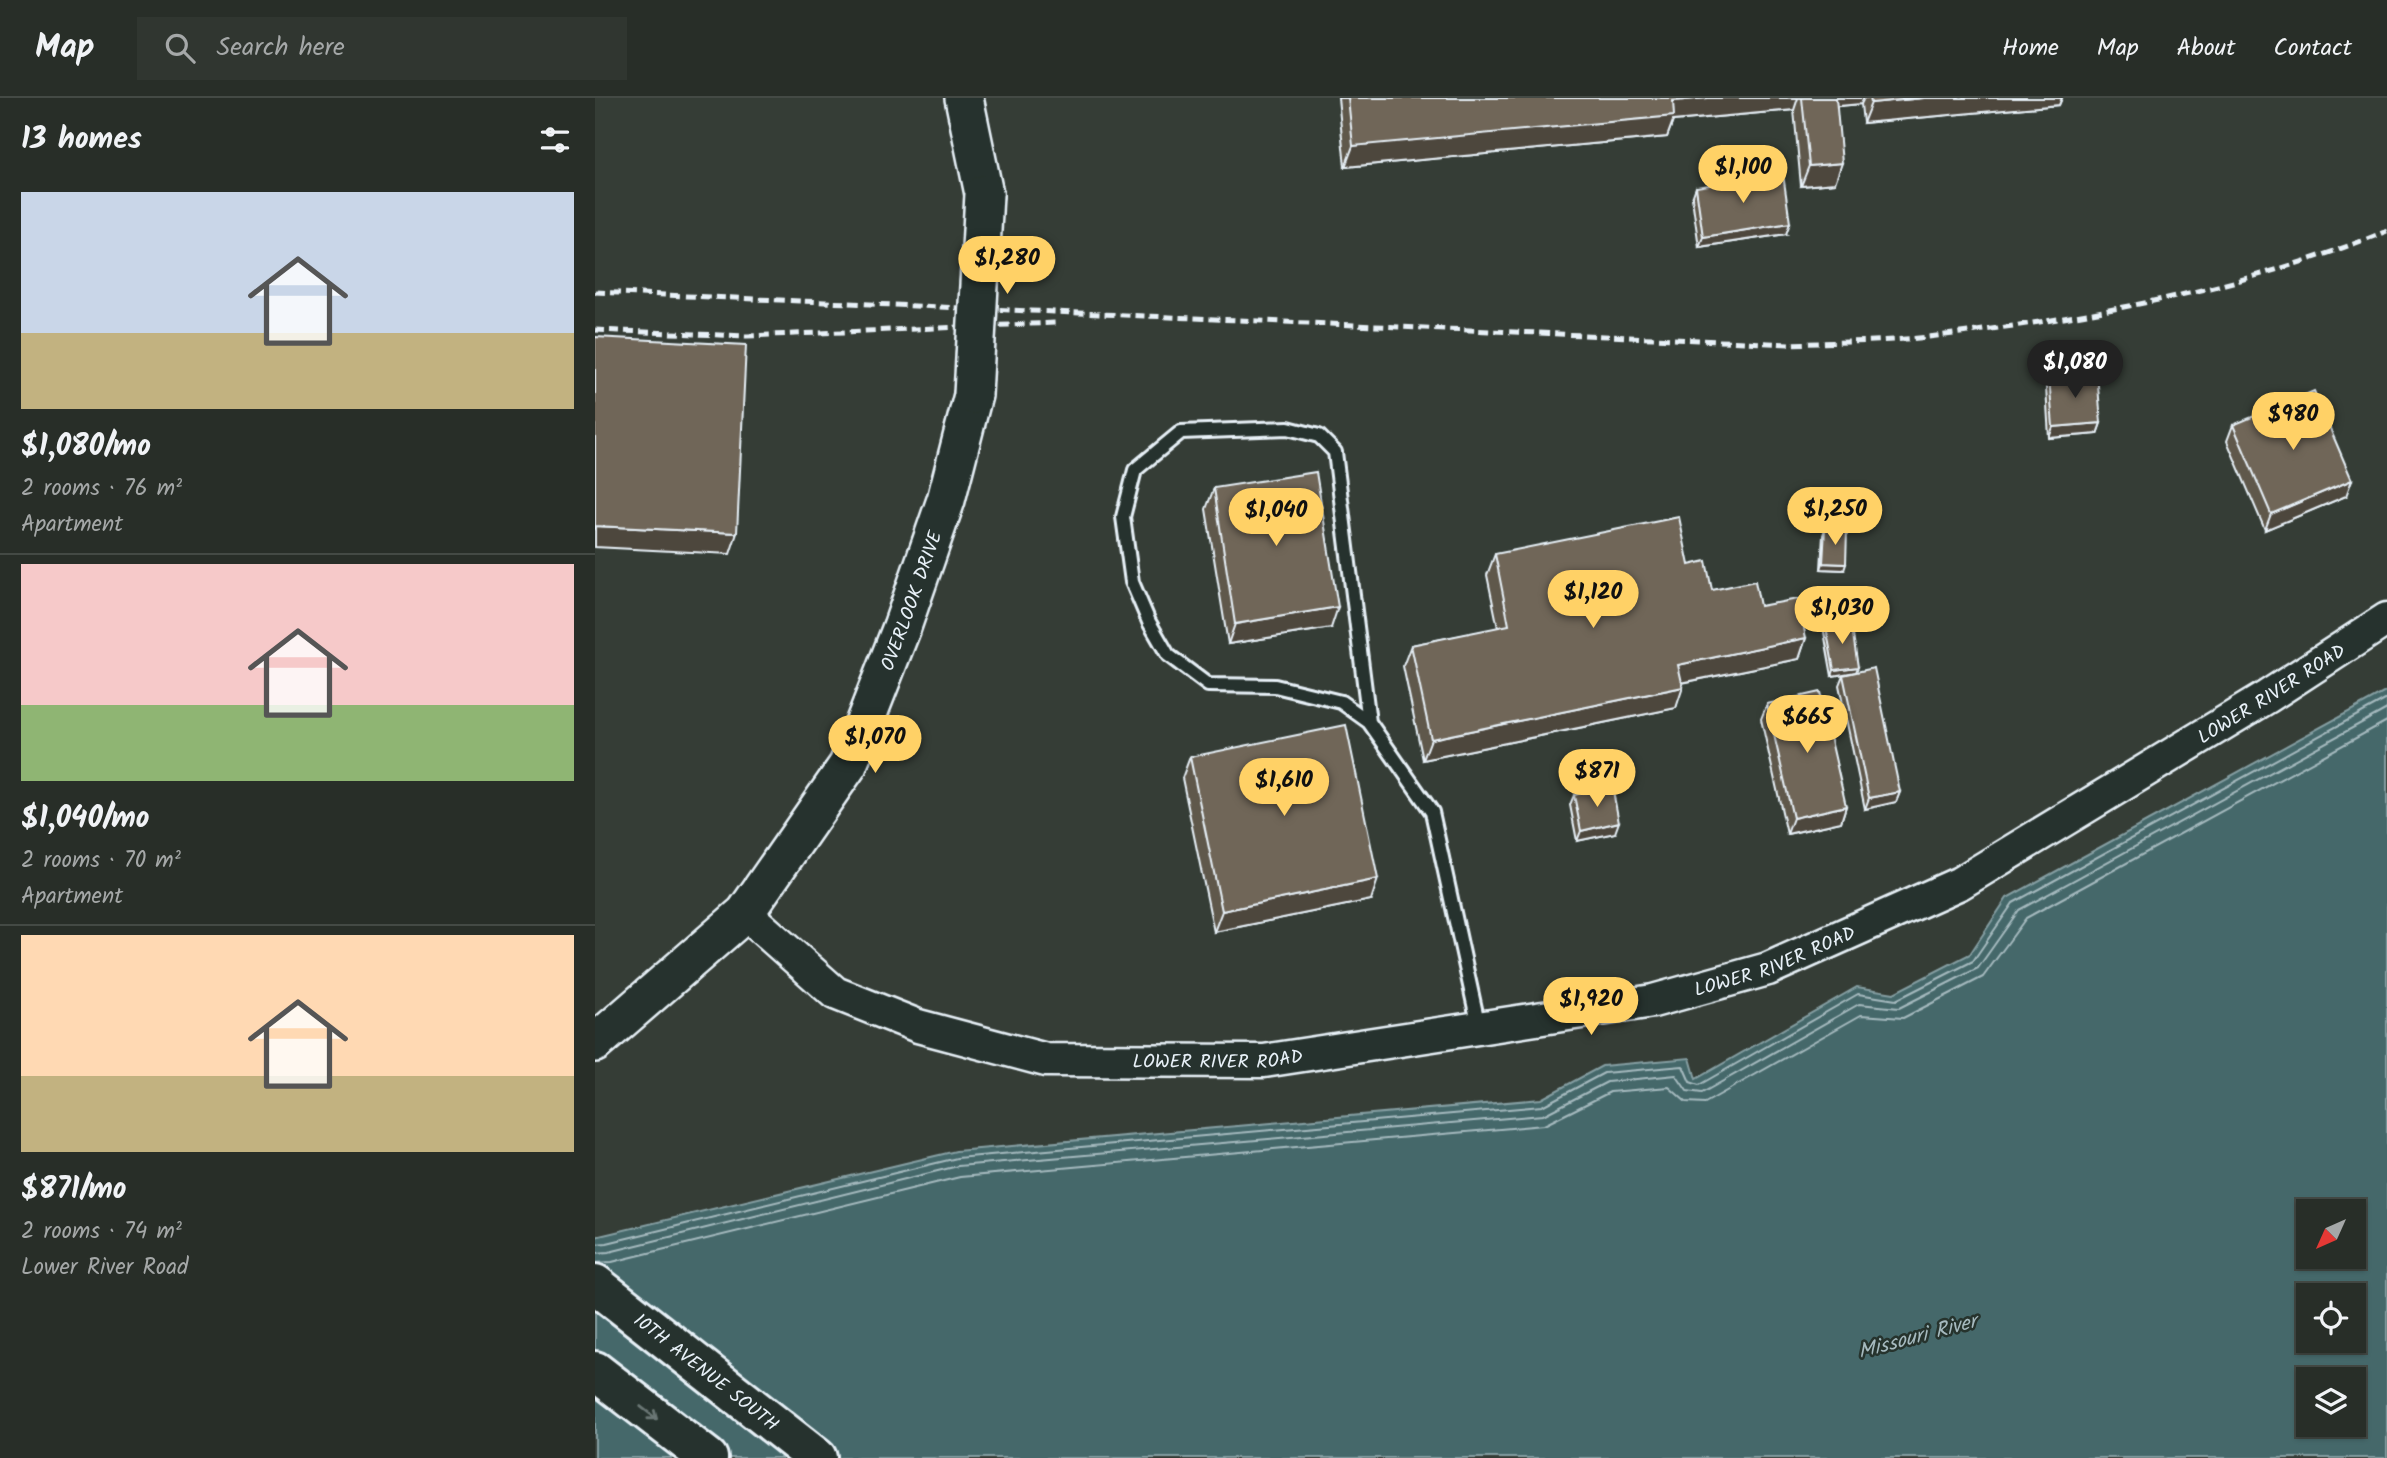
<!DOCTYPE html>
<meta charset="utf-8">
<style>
:root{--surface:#282e28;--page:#303630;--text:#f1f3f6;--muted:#a5a8a8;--line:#444a45;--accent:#ffd166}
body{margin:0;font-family:Kalam,sans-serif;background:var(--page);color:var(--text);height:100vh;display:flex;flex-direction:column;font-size:26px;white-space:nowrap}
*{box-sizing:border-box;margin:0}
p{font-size:23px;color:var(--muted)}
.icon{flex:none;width:38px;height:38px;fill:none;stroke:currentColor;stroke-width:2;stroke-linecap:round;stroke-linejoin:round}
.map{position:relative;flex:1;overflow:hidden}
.details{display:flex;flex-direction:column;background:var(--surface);width:595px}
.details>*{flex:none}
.needle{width:46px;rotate:225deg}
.buttons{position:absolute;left:1701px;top:1101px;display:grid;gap:14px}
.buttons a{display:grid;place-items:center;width:70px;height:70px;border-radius:0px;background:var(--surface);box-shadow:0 2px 5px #0004,0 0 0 2px var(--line);font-size:35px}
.price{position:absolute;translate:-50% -60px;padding:0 16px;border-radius:24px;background:var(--accent);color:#111;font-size:23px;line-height:46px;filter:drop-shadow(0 2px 4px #0008)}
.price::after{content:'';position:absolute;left:50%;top:42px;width:21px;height:16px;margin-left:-10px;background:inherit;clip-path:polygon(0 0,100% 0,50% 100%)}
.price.current{background:#222;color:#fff}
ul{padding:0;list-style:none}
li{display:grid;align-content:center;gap:14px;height:371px;padding:0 21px}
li+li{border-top:2px solid var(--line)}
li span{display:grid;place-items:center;height:217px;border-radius:0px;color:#555}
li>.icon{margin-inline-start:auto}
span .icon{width:126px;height:126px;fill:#fffc;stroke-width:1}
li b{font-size:30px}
h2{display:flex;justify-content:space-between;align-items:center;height:84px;padding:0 21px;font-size:30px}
header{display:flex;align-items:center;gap:42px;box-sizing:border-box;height:98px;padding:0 35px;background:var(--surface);border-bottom:2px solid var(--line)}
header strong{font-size:33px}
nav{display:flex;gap:38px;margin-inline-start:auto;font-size:24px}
.search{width:490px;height:63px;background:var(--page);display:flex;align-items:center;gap:18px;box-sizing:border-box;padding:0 24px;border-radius:0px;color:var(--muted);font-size:26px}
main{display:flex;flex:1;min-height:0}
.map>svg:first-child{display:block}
</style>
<header>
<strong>Map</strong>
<div class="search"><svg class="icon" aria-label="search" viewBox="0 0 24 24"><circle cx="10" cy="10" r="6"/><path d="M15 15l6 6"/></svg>Search here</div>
<nav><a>Home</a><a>Map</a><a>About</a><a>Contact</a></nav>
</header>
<main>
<section class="details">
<h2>13 homes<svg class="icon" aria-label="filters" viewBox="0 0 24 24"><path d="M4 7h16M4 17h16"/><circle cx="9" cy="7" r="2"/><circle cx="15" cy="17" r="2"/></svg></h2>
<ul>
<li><span style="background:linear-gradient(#c9d6e8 65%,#c2b280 0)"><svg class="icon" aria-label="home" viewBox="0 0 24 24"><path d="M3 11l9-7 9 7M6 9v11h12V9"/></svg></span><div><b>$1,080/mo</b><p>2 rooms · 76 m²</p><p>Apartment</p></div></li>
<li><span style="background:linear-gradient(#f6c9c9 65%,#8fb573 0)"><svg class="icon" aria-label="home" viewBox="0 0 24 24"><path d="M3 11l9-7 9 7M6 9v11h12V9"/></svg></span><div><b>$1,040/mo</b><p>2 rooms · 70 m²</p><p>Apartment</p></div></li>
<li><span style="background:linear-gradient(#ffd9b3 65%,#c2b280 0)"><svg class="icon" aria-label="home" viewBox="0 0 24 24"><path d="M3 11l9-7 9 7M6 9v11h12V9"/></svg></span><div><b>$871/mo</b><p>2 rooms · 74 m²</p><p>Lower River Road</p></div></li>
</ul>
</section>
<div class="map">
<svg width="1792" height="1360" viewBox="0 0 1792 1360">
<rect width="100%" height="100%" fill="#353d36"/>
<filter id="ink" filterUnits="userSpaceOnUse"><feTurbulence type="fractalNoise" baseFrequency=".0143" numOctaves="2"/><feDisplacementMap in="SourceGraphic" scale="14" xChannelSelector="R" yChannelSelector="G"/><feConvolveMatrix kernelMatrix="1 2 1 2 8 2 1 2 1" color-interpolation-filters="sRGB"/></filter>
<g filter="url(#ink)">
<path fill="#44686a" stroke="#869fa3" stroke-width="2" fill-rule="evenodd" d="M1792 593V1360H0V1139L361 1053 946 1001 1007 968 1095 960 1101 981 1262 889 1299 895 1375 856 1412 800ZM1713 1113H1759V1158H1713ZM1713 1197H1759V1242H1713ZM1713 1281H1759V1326H1713Z"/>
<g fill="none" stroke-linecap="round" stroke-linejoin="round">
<path stroke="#a6babf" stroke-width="2" d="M0 1146 12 1145 362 1060 947 1008 1009 975 1088 968 1095 984 1104 987 1263 896 1301 902 1378 863 1418 805 1792 601
M0 1155 14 1154 363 1068 948 1017 1012 984 1081 977 1092 993 1107 995 1264 906 1304 910 1383 870 1424 812 1792 611
M0 1165 17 1164 365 1079 949 1027 1015 994 1074 989 1091 1004 1110 1005 1266 917 1308 920 1388 879 1431 820 1792 623"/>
<defs>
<path id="service" d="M774 624 746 604 680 588 613 587 573 557 554 524 537 484 528 419 540 372 586 334 693 330 724 338 740 354 774 624 837 714 884 929"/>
<g id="tertiary">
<path id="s1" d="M150 815 240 895 323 928 451 962 669 963 1058 903 1173 871 1365 785 1672 599 1792 521"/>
</g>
<g id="secondary">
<path d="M369 0 389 96"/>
<path id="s2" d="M0 945 150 815 253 667 307 529 351 402 378 297"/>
</g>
<g id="trunk">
<path id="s3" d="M0 1186 222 1360"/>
<path d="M0 1273 113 1360"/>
</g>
</defs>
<use href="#service" stroke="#e8f1f8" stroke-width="18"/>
<use href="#tertiary" stroke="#e8f1f8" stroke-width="37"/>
<use href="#secondary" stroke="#e8f1f8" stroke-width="42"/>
<use href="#trunk" stroke="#e8f1f8" stroke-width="44"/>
<use href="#service" stroke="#26332d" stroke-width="12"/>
<use href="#tertiary" stroke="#26332d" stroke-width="32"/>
<use href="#secondary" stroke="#26332d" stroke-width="37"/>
<use href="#trunk" stroke="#26332d" stroke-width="38"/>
<path stroke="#e8f1f8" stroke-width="5" stroke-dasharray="10 5" stroke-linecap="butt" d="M0 194 1195 246C1241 244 1287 244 1333 239 1488 221 1646 192 1792 133
M0 232 152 238 461 225"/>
<defs>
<path id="secondary-bridge" d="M378 297 389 96"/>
</defs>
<use href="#secondary-bridge" stroke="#e8f1f8" stroke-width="42" stroke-linecap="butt"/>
<use href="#secondary-bridge" stroke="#26332d" stroke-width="37"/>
</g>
<path fill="#5f584c" stroke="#e8f1f8" stroke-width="2" d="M743 0H1467L1464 7 1268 25 1266 6 1242 8 1240 85 1206 88 1199 12 1078 23 1072 39 750 69Z
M1101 89 1191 136 1104 149 1097 100Z
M1454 278 1506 325 1502 336 1454 340 1451 289Z
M1638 327 1751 398 1670 432 1632 343Z
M619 390 736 530 633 546 611 411Z
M1230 431 1249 472 1226 471 1228 437Z
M900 456 1094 467 1117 492 1165 508 1211 540 1204 561 1087 585 1081 610 828 662 808 568 816 547 903 530 892 477Z
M1231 529 1261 574 1305 694 1301 704 1270 711 1244 587 1248 577 1255 575 1237 578 1229 534Z
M1172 606 1251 708 1246 724 1192 736 1166 621Z
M595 659 776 802 619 834 587 680Z
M979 697 1020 735 982 743 975 707Z"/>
<path fill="#4e473e" stroke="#e8f1f8" stroke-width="2" d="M1113 0H1203L1199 12 1078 23 1072 39 750 69 758 48 1078 3Z
M1236 0H1269L1266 6 1233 9Z
M1329 0H1467L1464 7 1268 25 1276 5Z
M1247 65 1240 85 1206 88 1214 68Z
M1195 125 1191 136 1104 149 1108 139Z
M1506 325 1502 336 1454 340 1458 329Z
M1757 382 1751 398 1670 432 1676 416Z
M0 428 142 435 135 456 0 449Z
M1228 465 1251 466 1249 472 1226 471Z
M743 509 736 530 633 546 640 526Z
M1211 540 1204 561 1076 587 1083 567Z
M1263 569 1261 574 1237 578 1239 572Z
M1088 589 1081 610 828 662 836 641Z
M1305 694 1301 704 1270 711 1274 700Z
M1251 708 1246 724 1192 736 1198 720Z
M1024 724 1020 735 982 743 986 733Z
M783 781 776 802 619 834 627 813Z"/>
<path fill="#6f6658" stroke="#e8f1f8" stroke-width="2" d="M753 0H1113L1078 3 1079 18 758 48Z
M1207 0H1241L1247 65 1214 68Z
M1275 0H1329L1276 5Z
M1188 76 1195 125 1108 139 1101 89Z
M0 239 151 247 142 435 0 428Z
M1502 275 1506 325 1458 329 1454 278Z
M1719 293 1757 382 1676 416 1638 327Z
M721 374 743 509 640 526 619 390Z
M1084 419 1094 467 1111 463 1117 492 1160 483 1165 508 1203 501 1211 540 1083 567 1088 589 836 641 816 547 914 527 900 456Z
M1230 431 1252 432 1251 466 1228 465Z
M1256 524 1263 569 1239 572 1231 529Z
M1279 570 1305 694 1274 700 1248 577Z
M1225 594 1251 708 1198 720 1172 606Z
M751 627 783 781 627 813 595 659Z
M1017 688 1024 724 986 733 979 697Z"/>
<defs><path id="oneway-shaft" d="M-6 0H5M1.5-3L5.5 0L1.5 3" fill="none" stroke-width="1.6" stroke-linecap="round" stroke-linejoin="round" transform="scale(1.75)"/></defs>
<use stroke="#6a7674" href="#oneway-shaft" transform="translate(54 1315) rotate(38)"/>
</g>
<g text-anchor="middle" stroke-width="5" stroke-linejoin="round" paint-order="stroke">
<g font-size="19" fill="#e8f1f8" stroke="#26332d">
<text dy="7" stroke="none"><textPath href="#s2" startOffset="555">OVERLOOK DRIVE</textPath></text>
<text dy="7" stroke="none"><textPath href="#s1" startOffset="1648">LOWER RIVER ROAD</textPath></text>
<text dy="7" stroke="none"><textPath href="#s1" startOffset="1082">LOWER RIVER ROAD</textPath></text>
<text dy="7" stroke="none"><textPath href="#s1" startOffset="514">LOWER RIVER ROAD</textPath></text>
<text dy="7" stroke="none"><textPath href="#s3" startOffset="142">10TH AVENUE SOUTH</textPath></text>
</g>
<g font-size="21" font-style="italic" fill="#a6babf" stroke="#26332d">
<text transform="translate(1322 1238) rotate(-15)" y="7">Missouri River</text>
</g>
</g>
</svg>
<div class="buttons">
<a><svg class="needle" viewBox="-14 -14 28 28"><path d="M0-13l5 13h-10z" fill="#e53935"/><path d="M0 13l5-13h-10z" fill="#a5a8a8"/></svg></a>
<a><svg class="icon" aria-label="locate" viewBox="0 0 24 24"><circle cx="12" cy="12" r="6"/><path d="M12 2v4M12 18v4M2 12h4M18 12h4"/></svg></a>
<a><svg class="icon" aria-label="layers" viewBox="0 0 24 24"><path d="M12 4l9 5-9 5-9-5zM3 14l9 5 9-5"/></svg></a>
</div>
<b class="price" style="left:1148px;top:107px">$1,100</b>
<b class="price" style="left:412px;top:198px">$1,280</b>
<b class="price current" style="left:1480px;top:302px">$1,080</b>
<b class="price" style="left:1698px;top:354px">$980</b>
<b class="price" style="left:1240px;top:449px">$1,250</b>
<b class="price" style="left:681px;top:450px">$1,040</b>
<b class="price" style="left:998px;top:532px">$1,120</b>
<b class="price" style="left:1247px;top:548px">$1,030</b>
<b class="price" style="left:1212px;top:657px">$665</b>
<b class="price" style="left:280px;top:677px">$1,070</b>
<b class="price" style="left:1002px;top:711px">$871</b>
<b class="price" style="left:689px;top:720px">$1,610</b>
<b class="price" style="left:996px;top:939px">$1,920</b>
</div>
</main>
